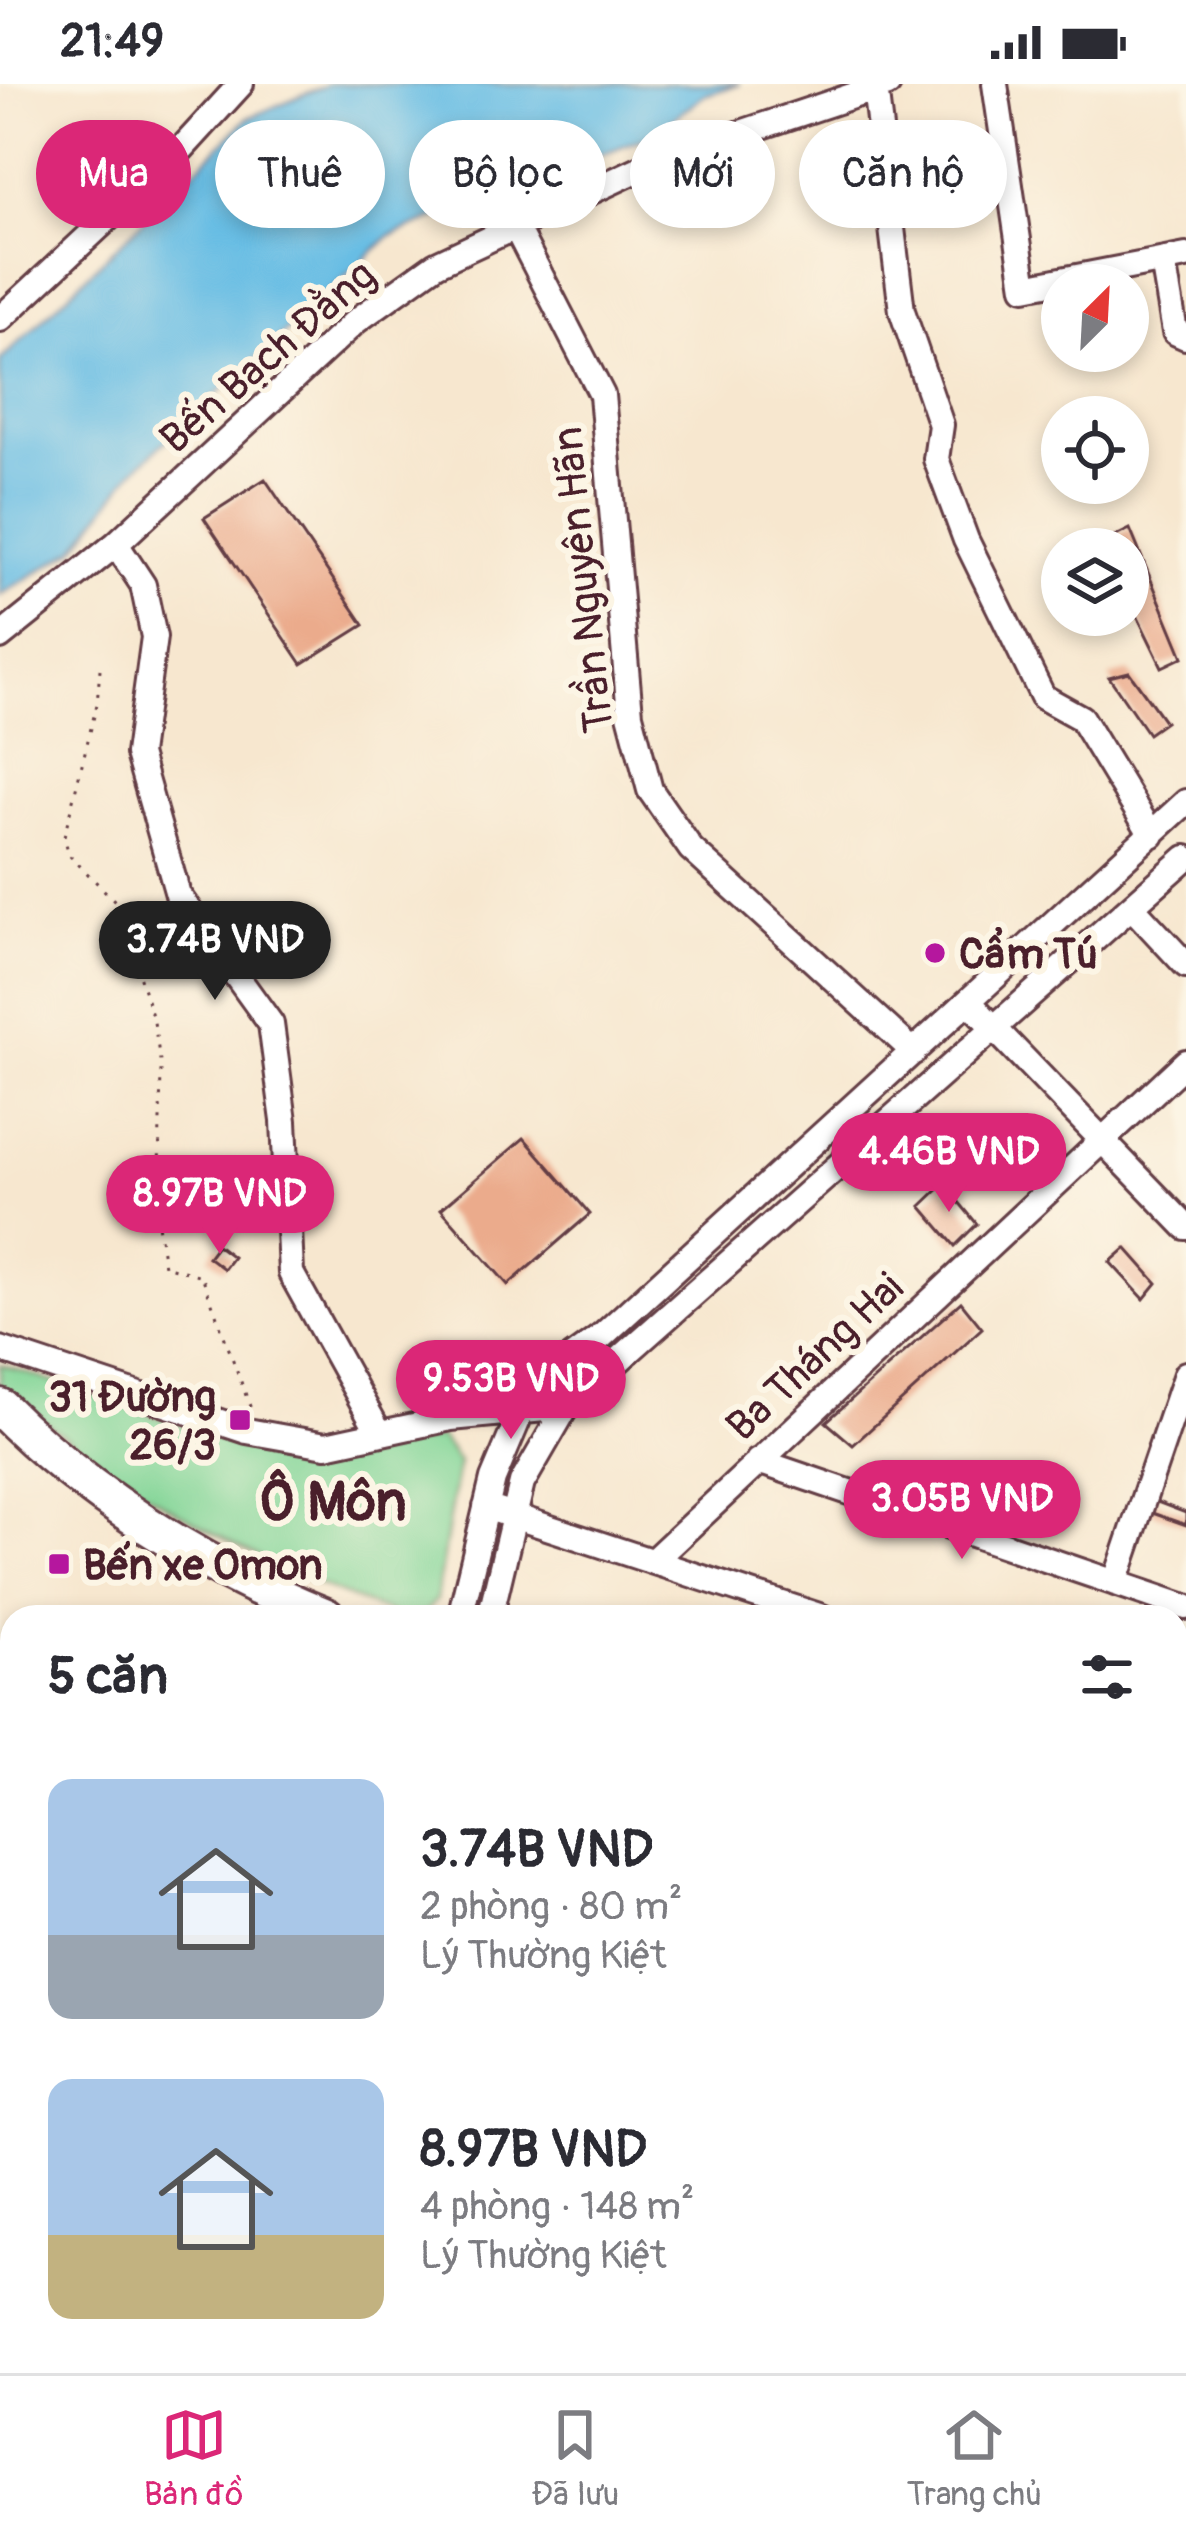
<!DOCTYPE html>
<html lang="vi">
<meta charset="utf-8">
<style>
:root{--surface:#fff;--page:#f2f2f3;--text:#2b2b33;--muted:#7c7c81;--line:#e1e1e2;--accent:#db2777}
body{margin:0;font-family:Pangolin,sans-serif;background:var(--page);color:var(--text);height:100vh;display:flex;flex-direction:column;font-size:45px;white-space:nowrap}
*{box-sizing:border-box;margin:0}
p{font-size:39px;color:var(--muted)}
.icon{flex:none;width:66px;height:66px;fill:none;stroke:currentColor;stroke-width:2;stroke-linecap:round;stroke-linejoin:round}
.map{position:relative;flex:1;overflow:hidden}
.details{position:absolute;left:0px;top:1521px;width:1188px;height:768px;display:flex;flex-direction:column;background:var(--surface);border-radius:36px 36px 0 0;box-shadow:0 6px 18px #0003}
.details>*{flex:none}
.guide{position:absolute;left:36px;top:36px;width:1116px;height:108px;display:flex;gap:24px}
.needle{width:78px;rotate:24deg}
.buttons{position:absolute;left:1041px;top:180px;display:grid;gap:24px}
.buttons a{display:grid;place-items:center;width:108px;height:108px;border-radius:50%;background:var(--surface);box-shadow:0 6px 18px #0003;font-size:60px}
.price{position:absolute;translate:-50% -102px;padding:0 27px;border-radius:42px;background:var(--accent);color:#fff;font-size:39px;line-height:78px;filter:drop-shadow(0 3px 6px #0008)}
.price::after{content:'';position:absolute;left:50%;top:72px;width:36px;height:27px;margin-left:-18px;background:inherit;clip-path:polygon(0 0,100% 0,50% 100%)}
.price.selected{background:#222;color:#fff}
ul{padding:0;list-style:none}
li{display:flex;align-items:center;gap:36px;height:300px;padding:0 48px}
li span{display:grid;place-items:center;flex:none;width:336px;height:240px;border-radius:24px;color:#555}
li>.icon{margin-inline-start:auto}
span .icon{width:144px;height:144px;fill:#fffc;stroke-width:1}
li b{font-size:51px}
h2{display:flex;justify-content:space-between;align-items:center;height:144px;padding:0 48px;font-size:51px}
.pill{padding:0 42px;border-radius:54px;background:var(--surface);box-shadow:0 6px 18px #0003;font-size:42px;line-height:108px}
.pill.selected{background:var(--accent);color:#fff}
.status{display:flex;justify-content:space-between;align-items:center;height:84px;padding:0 60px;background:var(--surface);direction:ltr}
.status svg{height:33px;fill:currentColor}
.dock{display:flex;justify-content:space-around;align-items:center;height:168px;border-top:3px solid var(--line);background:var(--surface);font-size:33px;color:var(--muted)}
.dock a{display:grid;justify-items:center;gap:6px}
.dock .selected{color:var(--accent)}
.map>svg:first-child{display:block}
</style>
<div class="status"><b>21:49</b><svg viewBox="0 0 49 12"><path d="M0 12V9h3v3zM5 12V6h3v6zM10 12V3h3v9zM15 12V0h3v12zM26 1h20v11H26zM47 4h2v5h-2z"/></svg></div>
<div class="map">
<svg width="1186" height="2289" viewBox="0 0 1186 2289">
<rect width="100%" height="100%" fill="#fcf5e5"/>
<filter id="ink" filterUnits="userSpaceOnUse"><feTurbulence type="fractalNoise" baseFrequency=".00833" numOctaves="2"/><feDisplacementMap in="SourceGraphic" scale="24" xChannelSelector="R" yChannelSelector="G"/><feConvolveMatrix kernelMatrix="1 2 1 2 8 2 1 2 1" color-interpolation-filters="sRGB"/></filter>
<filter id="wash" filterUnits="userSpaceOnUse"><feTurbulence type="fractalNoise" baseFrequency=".004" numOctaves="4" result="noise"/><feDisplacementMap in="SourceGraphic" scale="48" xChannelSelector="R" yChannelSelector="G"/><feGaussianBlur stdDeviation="2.7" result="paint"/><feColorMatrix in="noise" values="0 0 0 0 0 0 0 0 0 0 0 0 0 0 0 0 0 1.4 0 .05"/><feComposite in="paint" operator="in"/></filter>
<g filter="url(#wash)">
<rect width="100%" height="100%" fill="#f7e7cf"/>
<path fill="#82d597" stroke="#667a61" stroke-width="3" d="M0 1280 296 1380 346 1377 440 1353 458 1378 436 1516 425 1529 402 1533C251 1481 123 1403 0 1302Z"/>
<path fill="#67bde4" stroke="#586e88" stroke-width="3" d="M328 0H740L704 11 654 50 390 152 134 386 75 465 0 511V277L248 34Z"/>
<g id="blocks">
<path fill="#ebab8c" d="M265 395 364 541 302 580 204 434Z
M1130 445 1183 573 1162 583 1128 513V465H1105L1102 459Z
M1129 588 1165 638 1148 650 1109 593Z
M524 1054 590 1130 508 1201 441 1125Z
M944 1100 977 1140 955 1162 921 1122Z
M217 1161 233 1173 224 1185 208 1173Z
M1126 1164 1157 1199 1144 1215 1110 1178Z
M961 1218 982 1244 853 1361 826 1338Z
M1152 1416 1186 1429V1441L1152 1429Z
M555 2277H684L682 2289H554Z"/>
</g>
</g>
<g filter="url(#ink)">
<use href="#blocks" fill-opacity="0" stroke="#643d44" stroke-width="3"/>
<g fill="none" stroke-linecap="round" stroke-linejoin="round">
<defs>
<path id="minor" d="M995 0 1025 203 1186 172
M875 3 902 227 941 341 936 375 966 456 1043 613 1081 634 1152 751
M514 140 602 311 630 630 650 706 691 765 914 968
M1163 177 1175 248 1186 253
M0 235 176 71 241 0
M116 460 143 501 154 553 138 670 178 811 271 940 284 1037 291 1189 379 1348
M0 553 116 460 356 237 436 180 654 78 888 0
M1132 823 1186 881
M969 918 1186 1143
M0 1265 247 1347 326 1361 451 1334 566 1323
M451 1334 540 1297 602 1252 1186 718
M758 1377 1186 1523
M486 1423 822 1533
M654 1476 1186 978
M1115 1499 1186 1290
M460 1533 493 1395 525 1319
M490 1533 522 1399 566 1323 1186 774
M1176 1652 1186 1656
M1176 1720 1186 1691
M1176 1975 1186 1983
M417 2289 419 2277
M515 2289 517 2277
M723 2289 726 2277
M829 2289 832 2277"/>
<path id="highway" d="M0 1323C92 1416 206 1484 326 1533
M1176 1821 1186 1824"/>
</defs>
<use href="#minor" stroke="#643d44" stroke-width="30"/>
<use href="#highway" stroke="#643d44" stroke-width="42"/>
<path stroke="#643d44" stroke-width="3" stroke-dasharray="3 9" stroke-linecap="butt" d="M100 585 97 620 64 752 69 771 116 818 154 938 161 984 158 1140 164 1182 202 1192 251 1325"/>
<use href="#minor" stroke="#fff" stroke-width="24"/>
<use href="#highway" stroke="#fff" stroke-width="36"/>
</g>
</g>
<g fill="#b5179e" stroke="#fcf5e5" stroke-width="4.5">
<circle cx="935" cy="869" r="12"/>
<rect x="228" y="1324" width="24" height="24" rx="6"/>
<rect x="47" y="1468" width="24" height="24" rx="6"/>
</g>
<g text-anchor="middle" stroke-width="12" stroke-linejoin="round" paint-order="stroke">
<g font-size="42" fill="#4a1f2b" stroke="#fcf5e5">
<text transform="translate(267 272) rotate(-41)" y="15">Bến Bạch Đằng</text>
<text transform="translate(582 496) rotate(-96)" y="15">Trần Nguyên Hãn</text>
<text transform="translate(814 1272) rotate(-43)" y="15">Ba Tháng Hai</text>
</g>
<g font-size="42" font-weight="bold" fill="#4a1f2b" stroke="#fcf5e5" text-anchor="start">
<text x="959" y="884">Cẩm Tú</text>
<text x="216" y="1327" text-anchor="end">31 Đường<tspan x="216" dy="48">26/3</tspan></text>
<text x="83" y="1495">Bến xe Omon</text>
</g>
<g font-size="54" font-weight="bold" fill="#4a1f2b" stroke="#fcf5e5">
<text x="333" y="1436">Ô Môn</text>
</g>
</g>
</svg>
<div class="buttons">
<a><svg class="needle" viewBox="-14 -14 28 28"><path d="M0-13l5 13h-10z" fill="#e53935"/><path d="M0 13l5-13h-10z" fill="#7c7c81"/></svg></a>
<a><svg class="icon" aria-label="locate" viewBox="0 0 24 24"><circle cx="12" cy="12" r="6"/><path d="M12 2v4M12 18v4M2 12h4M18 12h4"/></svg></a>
<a><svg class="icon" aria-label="layers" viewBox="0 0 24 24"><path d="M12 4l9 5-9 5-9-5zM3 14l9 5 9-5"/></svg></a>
</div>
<b class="price selected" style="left:215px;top:919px">3.74B VND</b>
<b class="price" style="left:949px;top:1131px">4.46B VND</b>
<b class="price" style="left:220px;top:1173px">8.97B VND</b>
<b class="price" style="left:511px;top:1358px">9.53B VND</b>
<b class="price" style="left:962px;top:1478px">3.05B VND</b>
<div class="guide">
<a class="pill selected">Mua</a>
<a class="pill">Thuê</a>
<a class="pill">Bộ lọc</a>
<a class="pill">Mới</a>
<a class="pill">Căn hộ</a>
</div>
<section class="details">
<h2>5 căn<svg class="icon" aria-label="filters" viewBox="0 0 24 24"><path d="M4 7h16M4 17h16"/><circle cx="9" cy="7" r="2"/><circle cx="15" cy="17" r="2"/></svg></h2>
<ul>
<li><span style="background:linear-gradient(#a9c7e8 65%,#9aa5b1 0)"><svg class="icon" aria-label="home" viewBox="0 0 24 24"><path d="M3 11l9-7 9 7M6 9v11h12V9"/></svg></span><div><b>3.74B VND</b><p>2 phòng · 80 m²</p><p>Lý Thường Kiệt</p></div></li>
<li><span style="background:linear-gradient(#a9c7e8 65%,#c2b280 0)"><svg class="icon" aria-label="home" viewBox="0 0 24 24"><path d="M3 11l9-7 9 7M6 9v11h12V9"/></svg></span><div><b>8.97B VND</b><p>4 phòng · 148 m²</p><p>Lý Thường Kiệt</p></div></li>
</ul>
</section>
</div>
<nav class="dock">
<a class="selected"><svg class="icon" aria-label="map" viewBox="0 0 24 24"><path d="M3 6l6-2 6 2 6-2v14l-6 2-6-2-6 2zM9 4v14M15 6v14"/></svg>Bản đồ</a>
<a><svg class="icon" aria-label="saved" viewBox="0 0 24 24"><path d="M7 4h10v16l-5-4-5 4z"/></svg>Đã lưu</a>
<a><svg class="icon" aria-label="home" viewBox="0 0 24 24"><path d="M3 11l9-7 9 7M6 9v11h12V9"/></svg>Trang chủ</a>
</nav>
